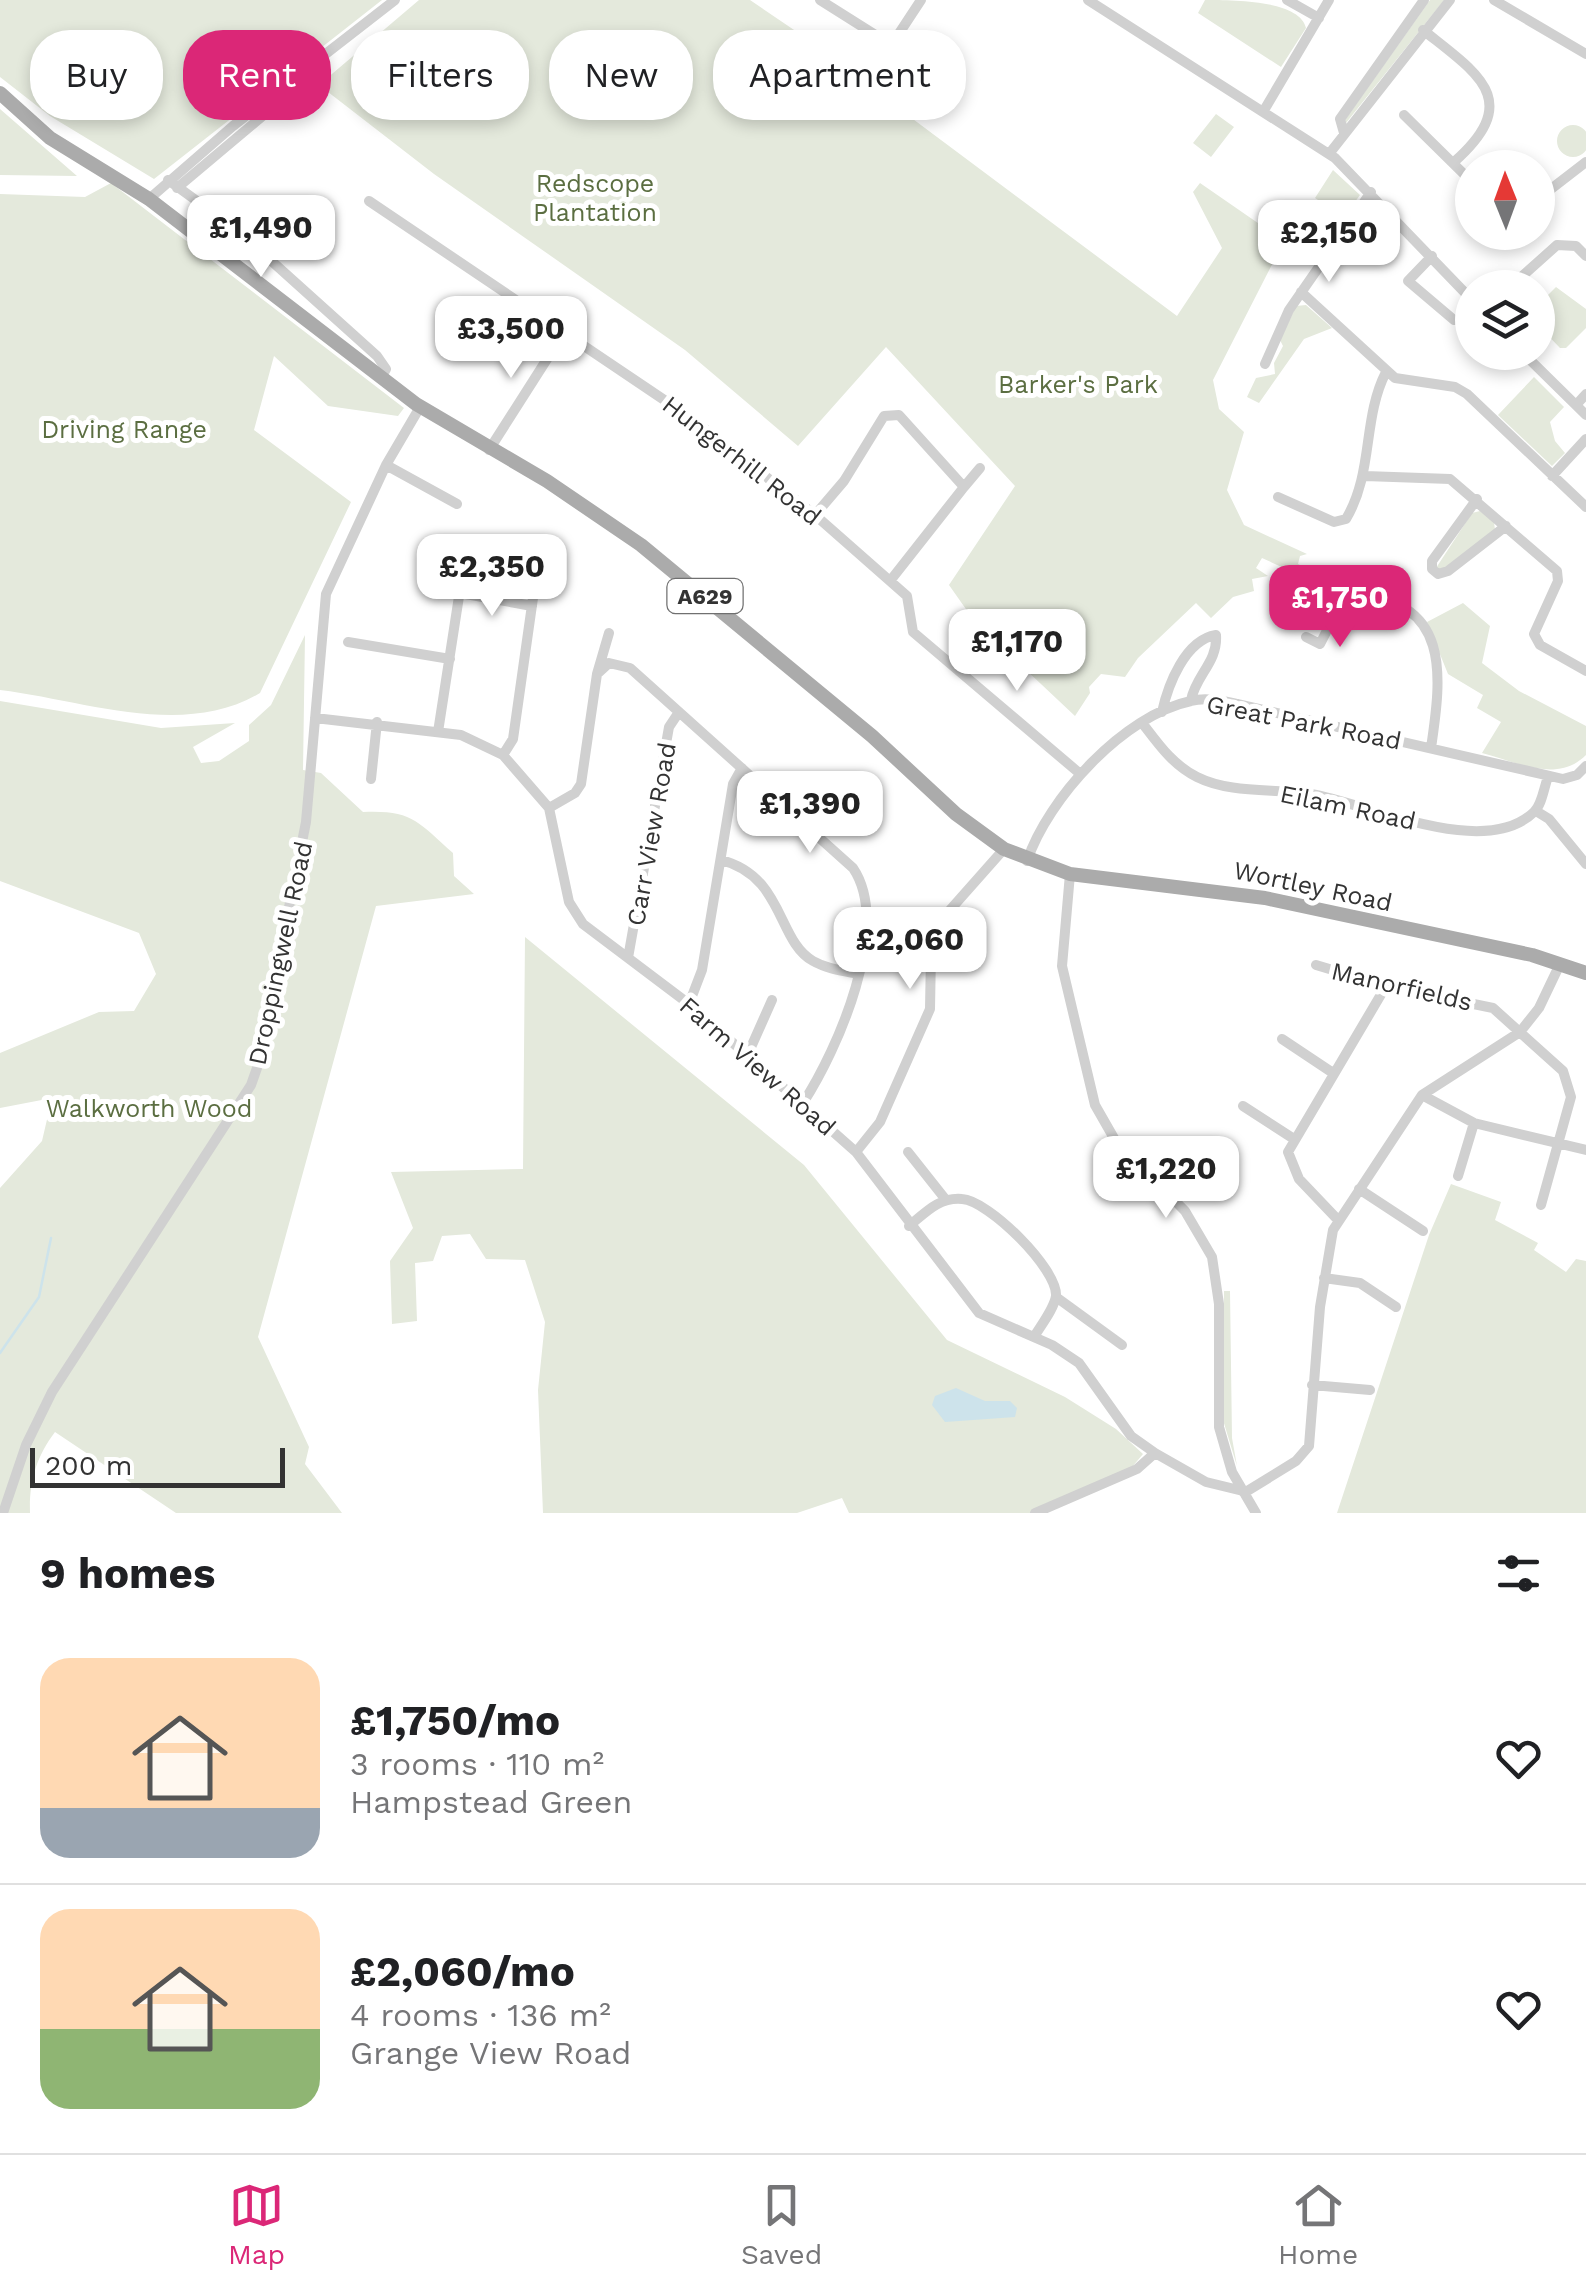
<!DOCTYPE html>
<meta charset="utf-8">
<style>
:root{--surface:#fff;--page:#f2f2f2;--text:#202124;--muted:#757577;--line:#e0e0e0;--accent:#db2777}
body{margin:0;font-family:"Work Sans",sans-serif;background:var(--page);color:var(--text);height:100vh;display:flex;flex-direction:column;font-size:38px;white-space:nowrap}
*{box-sizing:border-box;margin:0}
p{font-size:32px;color:var(--muted)}
.icon{flex:none;width:55px;height:55px;fill:none;stroke:currentColor;stroke-width:2;stroke-linecap:round;stroke-linejoin:round}
.map{position:relative;height:1513px;overflow:hidden}
.sheet{display:flex;flex-direction:column;background:var(--surface);flex:1}
.sheet>*{flex:none}
.top-card{position:absolute;left:30px;top:30px;width:1000px;height:90px;display:flex;gap:20px}
.needle{width:65px;rotate:359deg}
.buttons{position:absolute;left:1455px;top:150px;display:grid;gap:20px}
.buttons a{display:grid;place-items:center;width:100px;height:100px;border-radius:50%;background:var(--surface);box-shadow:0 5px 15px #0003;font-size:50px}
.scale{position:absolute;left:30px;bottom:25px;width:255px;box-sizing:border-box;padding-left:10px;border:5px solid #333;border-top:0;font-size:28px;line-height:35px;white-space:nowrap;color:#333;-webkit-text-stroke:8px #fff;paint-order:stroke}
.price{position:absolute;translate:-50% -85px;padding:0 22px;border-radius:20px;background:#fff;color:#222;font-size:32px;line-height:65px;filter:drop-shadow(0 2px 5px #0008)}
.price::after{content:'';position:absolute;left:50%;top:60px;width:30px;height:22px;margin-left:-15px;background:inherit;clip-path:polygon(0 0,100% 0,50% 100%)}
.price.current{background:var(--accent);color:#fff}
ul{padding:0;list-style:none}
li{display:flex;align-items:center;gap:30px;height:250px;padding:0 40px}
li+li{border-top:2px solid var(--line)}
li span{display:grid;place-items:center;flex:none;width:280px;height:200px;border-radius:30px;color:#555}
li>.icon{margin-inline-start:auto}
span .icon{width:120px;height:120px;fill:#fffc;stroke-width:1}
li b{font-size:42px}
h2{display:flex;justify-content:space-between;align-items:center;height:120px;padding:0 40px;font-size:42px}
.chip{padding:0 35px;border-radius:40px;background:var(--surface);box-shadow:0 5px 15px #0003;font-size:35px;line-height:90px}
.chip.current{background:var(--accent);color:#fff}
.tabs{display:flex;justify-content:space-around;align-items:center;height:140px;border-top:2px solid var(--line);background:var(--surface);font-size:28px;color:var(--muted)}
.tabs a{display:grid;justify-items:center;gap:5px}
.tabs .current{color:var(--accent)}
.map>svg:first-child{display:block}
</style>
<div class="map">
<svg width="1586" height="1513" viewBox="0 0 1586 1513">
<rect width="100%" height="100%" fill="#fff"/>
<path fill="#e4e9dc" d="M0 0H382L154 179 50 116 0 77Z
M419 0H750L865 78 866 84 1177 316 1222 248 1193 192 1200 183 1284 241 1213 380 1219 409 1244 432 1227 490 1244 525 1307 554 1300 556 1298 564 1304 567 1297 581 1283 576 1286 569 1262 558 1256 568 1268 576 1252 579 1254 591 1233 597 1211 618 1196 603 1138 658 1125 677 1101 674 1089 687 1090 693 1075 716 975 622 949 585 1015 486 886 347 798 446 685 350 434 174 319 85Z
M1205 0C1233 0 1300 0 1306 28L1281 67 1198 13Z
M1430 0H1444L1346 123 1345 120Z
M0 109 77 176 0 175Z
M1216 114 1234 127 1211 157 1193 143Z
M1557 141a16 16 0 1 1 32 0a16 16 0 1 1-32 0Z
M1333 170 1360 195 1344 217 1315 198Z
M111 183 404 408 398 416 328 406 274 356 254 430 351 502 260 693C184 739 83 700 0 690V194L85 197Z
M1556 287 1586 309V328L1566 348H1560L1538 325V305Z
M1306 305 1332 328 1304 339 1259 403 1247 397 1256 378 1275 374 1274 363 1283 346 1280 340 1296 306Z
M1534 377 1564 407 1550 422 1555 441 1565 453 1552 466 1498 415Z
M1480 511 1494 522 1495 530 1443 571 1436 568 1472 513Z
M1463 603 1490 626 1482 663 1519 691 1586 726V755C1557 784 1517 762 1482 753L1501 722 1477 708 1483 695 1448 674 1427 622Z
M305 635 303 770 321 773 363 812C412 810 417 821 453 853L454 876 474 894 376 906 258 1337 309 1447 305 1464 342 1513H176L55 1432C36 1457 29 1482 30 1513H0V1188L42 1141 52 1098 0 1108V1053L99 1012 134 1011 156 974 139 933 0 881V701L161 728 235 723 193 747 201 763 219 761 249 741V725L271 705Z
M525 937 804 1165 947 1340 1065 1397 1116 1429 1143 1454 1127 1473 1035 1513H849L842 1498 797 1513H543L538 1390 545 1322 525 1260 486 1259 470 1234 442 1236 433 1261 415 1263 417 1321 392 1324 390 1261 413 1228 391 1172 523 1169Z
M1451 1184 1501 1202 1495 1220 1538 1243 1534 1250 1566 1272 1576 1259 1586 1261V1513H1337L1429 1235Z
M1224 1291H1230L1232 1438 1237 1466 1223 1420Z"/>
<path fill="#cde3eb" d="M956 1388 985 1401H1010L1017 1408 1015 1417 945 1422 932 1405 935 1396Z"/>
<g fill="none" stroke-linecap="round" stroke-linejoin="round">
<path stroke="#cde3eb" stroke-width="2.5" d="M0 1353 39 1297 51 1238"/>
<path stroke="#d0d0d0" stroke-width="10" d="M820 0 885 41 898 35 921 0
M1088 0 1335 158 1472 300
M1287 0 1319 18
M1494 0 1586 54
M1423 30C1478 74 1524 100 1454 162
M1263 112 1329 0
M1404 115 1472 182
M1344 133 1340 119 1424 0
M1329 154 1450 0
M168 180 237 230 377 356 386 369 381 378
M177 188 290 93 296 77
M149 199 233 126 395 0
M1538 199 1586 162
M369 201 691 418 815 515 907 596 913 632 1078 772
M1432 256 1408 281 1454 320
M1509 288 1557 245 1576 246 1586 256
M1301 292 1395 378 1455 387 1467 394 1586 507
M1522 352 1586 415
M1265 364 1289 310 1371 192
M1576 405 1586 394
M489 450 563 334
M386 465 457 504
M1365 476 1450 479 1557 571 1558 581 1534 634 1540 645 1586 671
M1552 476 1586 439
M964 487 980 468
M1278 497 1334 522 1346 519C1374 472 1362 419 1386 372
M1477 499 1432 561V569L1438 574 1448 571 1506 526
M815 515 844 481 884 416 899 415 964 487 890 581
M460 593 532 606
M1306 637 1320 644 1338 609 1353 594C1451 600 1442 674 1431 748
M348 642 450 659
M597 674 609 663 630 668 853 868C892 926 838 1049 803 1103
M1162 712C1168 685 1185 640 1216 635 1218 662 1196 675 1191 700
M315 718 461 735 503 755 549 808 569 902 583 924 689 1004 856 1152 979 1313 1052 1345 1079 1363 1131 1436 1155 1453 1206 1482 1243 1491
M1143 724C1159 745 1173 765 1197 777 1231 794 1274 788 1311 794 1369 804 1485 860 1534 812 1542 805 1544 787 1548 777
M438 732 462 577
M503 755 513 739 533 598
M371 779 377 722
M549 808 575 793 581 784 597 674 609 633
M1536 811 1549 819 1586 864
M721 860C784 876 777 941 813 961 827 969 844 971 859 974
M1027 861C1048 798 1124 715 1191 701 1206 697 1223 701 1238 704L1563 779 1577 775 1586 766
M1070 874 1062 966 1095 1105 1115 1140 1185 1211 1212 1257 1219 1304V1427L1232 1472 1256 1513
M869 913 906 945 931 953
M628 958 669 727 679 712
M1316 965 1386 986 1493 1008 1563 1071 1571 1097 1541 1205
M689 1004 702 970 733 784 742 768
M1282 1039 1333 1073
M748 1054 772 1000
M1422 1095 1474 1123 1586 1150
M1243 1106 1294 1139
M856 1152 880 1122 930 1009 931 953 942 919 1004 849
M908 1152 946 1200
M1458 1176 1474 1123
M1359 1189 1423 1231
M1339 1221 1299 1179 1288 1152 1386 986
M909 1226C926 1212 939 1197 962 1199 988 1200 1058 1269 1056 1296 1054 1309 1041 1325 1034 1337
M1324 1278 1360 1283 1396 1307
M1056 1297 1122 1345
M1312 1385 1370 1390
M1244 1493 1296 1461 1309 1446 1320 1307 1333 1230 1422 1095 1520 1032 1539 1008 1560 964
M3 1513 26 1445 52 1392 251 1085 257 1068 306 822 326 594 386 465 420 407
M1035 1513 1137 1469 1155 1453"/>
<path stroke="#ababab" stroke-width="14" d="M0 93 50 138 149 199 416 404 547 481 641 545 872 736 956 814 1004 849 1070 874 1265 898 1532 955 1586 973"/>
</g>
<g text-anchor="middle" stroke-width="10" stroke-linejoin="round" paint-order="stroke">
<rect fill="#fff" stroke="#707070" stroke-width="2.5" x="667.5" y="579" width="75" height="34" rx="8"/>
<g font-size="22" font-weight="bold" fill="#333">
<text x="705" y="604">A629</text>
</g>
<g font-size="25" fill="#5b6e41" stroke="#fff">
<text x="595" y="192">Redscope<tspan x="595" dy="29">Plantation</tspan></text>
<text x="1078" y="393">Barker's Park</text>
<text x="124" y="438">Driving Range</text>
<text x="149" y="1117">Walkworth Wood</text>
</g>
<g font-size="25" fill="#333" stroke="#fff">
<text transform="translate(742 460) rotate(38)" y="9">Hungerhill Road</text>
<text transform="translate(1304 722) rotate(11)" y="9">Great Park Road</text>
<text transform="translate(1348 807) rotate(12)" y="9">Eilam Road</text>
<text transform="translate(651 834) rotate(-80)" y="9">Carr View Road</text>
<text transform="translate(1313 886) rotate(12)" y="9">Wortley Road</text>
<text transform="translate(280 953) rotate(-78)" y="9">Droppingwell Road</text>
<text transform="translate(1402 986) rotate(13)" y="9">Manorfields</text>
<text transform="translate(758 1066) rotate(41)" y="9">Farm View Road</text>
</g>
</g>
</svg>
<div class="buttons">
<a><svg class="needle" viewBox="-14 -14 28 28"><path d="M0-13l5 13h-10z" fill="#e53935"/><path d="M0 13l5-13h-10z" fill="#757577"/></svg></a>
<a><svg class="icon" aria-label="layers" viewBox="0 0 24 24"><path d="M12 4l9 5-9 5-9-5zM3 14l9 5 9-5"/></svg></a>
</div>
<div class="scale">200 m</div>
<b class="price" style="left:261px;top:280px">£1,490</b>
<b class="price" style="left:1329px;top:285px">£2,150</b>
<b class="price" style="left:511px;top:381px">£3,500</b>
<b class="price" style="left:492px;top:619px">£2,350</b>
<b class="price current" style="left:1340px;top:650px">£1,750</b>
<b class="price" style="left:1017px;top:694px">£1,170</b>
<b class="price" style="left:810px;top:856px">£1,390</b>
<b class="price" style="left:910px;top:992px">£2,060</b>
<b class="price" style="left:1166px;top:1221px">£1,220</b>
<div class="top-card">
<a class="chip">Buy</a>
<a class="chip current">Rent</a>
<a class="chip">Filters</a>
<a class="chip">New</a>
<a class="chip">Apartment</a>
</div>
</div>
<section class="sheet">
<h2>9 homes<svg class="icon" aria-label="filters" viewBox="0 0 24 24"><path d="M4 7h16M4 17h16"/><circle cx="9" cy="7" r="2"/><circle cx="15" cy="17" r="2"/></svg></h2>
<ul>
<li><span style="background:linear-gradient(#ffd9b3 75%,#9aa5b1 0)"><svg class="icon" aria-label="home" viewBox="0 0 24 24"><path d="M3 11l9-7 9 7M6 9v11h12V9"/></svg></span><div><b>£1,750/mo</b><p>3 rooms · 110 m²</p><p>Hampstead Green</p></div><svg class="icon" aria-label="heart" viewBox="0 0 24 24"><path d="M12 20l-8-8c-3-5 5-10 8-4 3-6 11-1 8 4z"/></svg></li>
<li><span style="background:linear-gradient(#ffd9b3 60%,#8fb573 0)"><svg class="icon" aria-label="home" viewBox="0 0 24 24"><path d="M3 11l9-7 9 7M6 9v11h12V9"/></svg></span><div><b>£2,060/mo</b><p>4 rooms · 136 m²</p><p>Grange View Road</p></div><svg class="icon" aria-label="heart" viewBox="0 0 24 24"><path d="M12 20l-8-8c-3-5 5-10 8-4 3-6 11-1 8 4z"/></svg></li>
</ul>
</section>
<nav class="tabs">
<a class="current"><svg class="icon" aria-label="map" viewBox="0 0 24 24"><path d="M3 6l6-2 6 2 6-2v14l-6 2-6-2-6 2zM9 4v14M15 6v14"/></svg>Map</a>
<a><svg class="icon" aria-label="saved" viewBox="0 0 24 24"><path d="M7 4h10v16l-5-4-5 4z"/></svg>Saved</a>
<a><svg class="icon" aria-label="home" viewBox="0 0 24 24"><path d="M3 11l9-7 9 7M6 9v11h12V9"/></svg>Home</a>
</nav>
